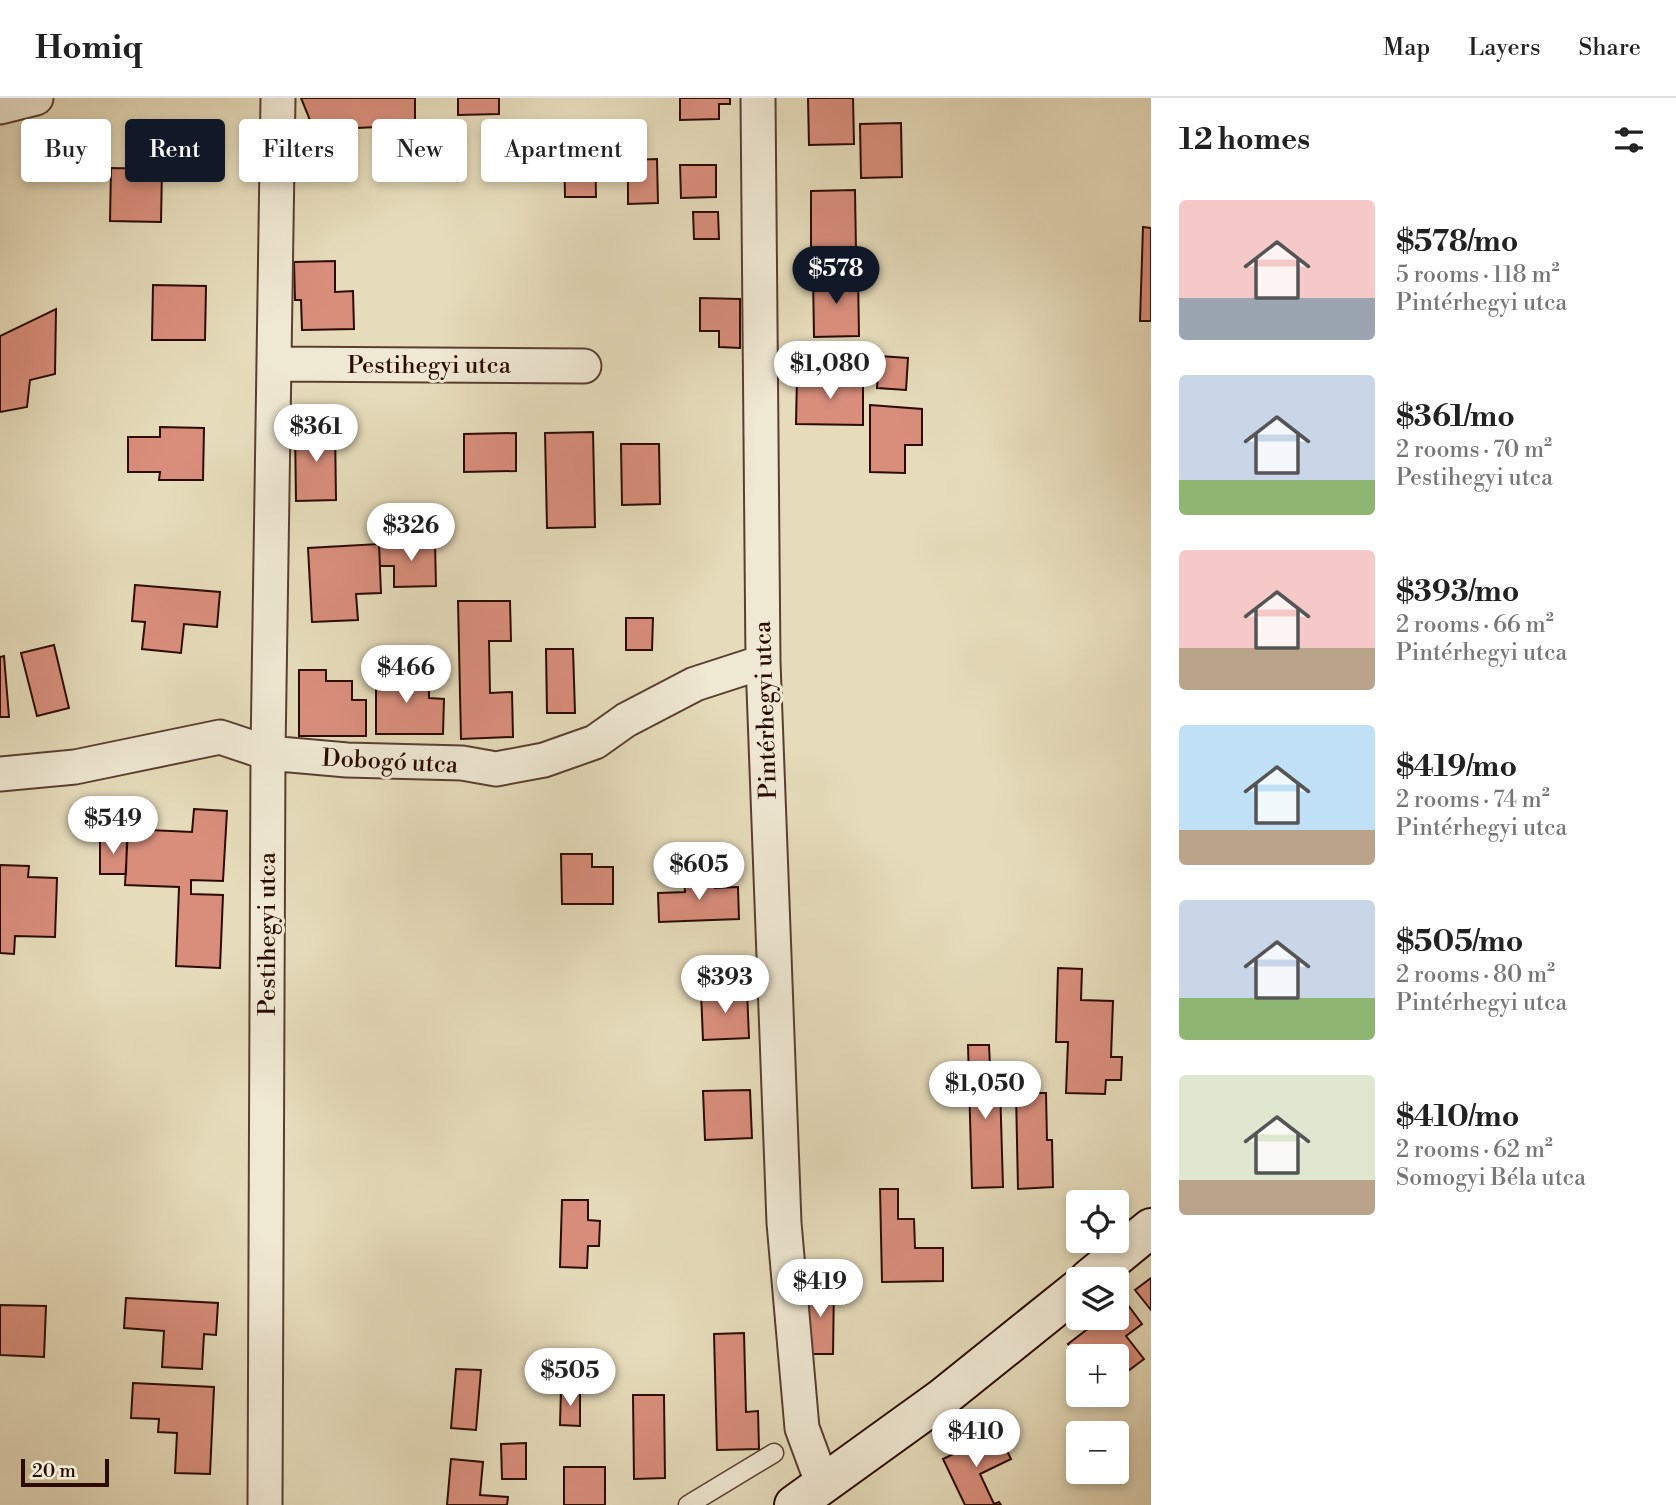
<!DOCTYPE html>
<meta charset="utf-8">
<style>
:root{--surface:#fff;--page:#f2f2f2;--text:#222;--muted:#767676;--line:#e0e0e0;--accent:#111827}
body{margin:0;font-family:"Libre Bodoni",serif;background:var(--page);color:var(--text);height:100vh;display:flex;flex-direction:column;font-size:26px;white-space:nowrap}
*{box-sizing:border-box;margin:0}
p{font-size:23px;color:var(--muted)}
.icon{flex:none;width:38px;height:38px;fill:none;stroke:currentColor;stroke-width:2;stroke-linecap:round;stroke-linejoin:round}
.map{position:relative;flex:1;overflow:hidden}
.details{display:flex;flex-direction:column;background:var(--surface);width:525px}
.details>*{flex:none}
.banner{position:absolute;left:21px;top:21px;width:665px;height:63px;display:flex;gap:14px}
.buttons{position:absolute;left:1066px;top:1092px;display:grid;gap:14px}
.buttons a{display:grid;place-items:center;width:63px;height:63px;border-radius:7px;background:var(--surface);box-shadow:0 4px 10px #0003;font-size:35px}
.scale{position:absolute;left:21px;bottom:18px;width:88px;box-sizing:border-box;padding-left:7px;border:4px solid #2b0b01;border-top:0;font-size:19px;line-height:24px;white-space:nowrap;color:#2b0b01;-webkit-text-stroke:5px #efe8d3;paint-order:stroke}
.price{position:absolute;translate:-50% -60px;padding:0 16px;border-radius:24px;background:#fff;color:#222;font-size:23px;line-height:46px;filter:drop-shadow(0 2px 4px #0008)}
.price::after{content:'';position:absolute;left:50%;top:42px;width:21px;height:16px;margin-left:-10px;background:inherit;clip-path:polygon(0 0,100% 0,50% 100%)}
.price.active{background:var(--accent);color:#fff}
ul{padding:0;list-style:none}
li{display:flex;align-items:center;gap:21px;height:175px;padding:0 28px}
li span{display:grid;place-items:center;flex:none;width:196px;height:140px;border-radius:7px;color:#555}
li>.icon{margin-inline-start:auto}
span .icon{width:84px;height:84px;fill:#fffc;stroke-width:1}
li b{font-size:30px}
h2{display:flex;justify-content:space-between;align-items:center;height:84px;padding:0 28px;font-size:30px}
.pill{padding:0 24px;border-radius:7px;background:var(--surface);box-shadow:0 4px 10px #0003;font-size:24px;line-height:63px}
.pill.active{background:var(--accent);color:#fff}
header{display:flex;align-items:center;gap:42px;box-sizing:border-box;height:98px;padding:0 35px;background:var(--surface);border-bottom:2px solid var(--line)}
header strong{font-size:33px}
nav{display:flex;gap:38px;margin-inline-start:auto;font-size:24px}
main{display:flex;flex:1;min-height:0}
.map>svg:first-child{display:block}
</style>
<header>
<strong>Homiq</strong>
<nav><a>Map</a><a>Layers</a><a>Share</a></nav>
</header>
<main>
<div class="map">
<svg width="1151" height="1407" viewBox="0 0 1151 1407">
<rect width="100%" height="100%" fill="#e6dcbb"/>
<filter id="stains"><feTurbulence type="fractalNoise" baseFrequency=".00286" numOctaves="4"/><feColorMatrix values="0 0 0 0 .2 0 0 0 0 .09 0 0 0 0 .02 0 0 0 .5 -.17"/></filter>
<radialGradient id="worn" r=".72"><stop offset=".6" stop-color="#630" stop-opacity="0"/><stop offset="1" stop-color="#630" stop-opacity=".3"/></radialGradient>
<path fill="#d98e7c" stroke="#2b0b01" stroke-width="2" d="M301 0H415V35L388 47 378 29 356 30 357 54 327 64Z
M458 0H499V16L458 17Z
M680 0H730V6H719V21L680 22Z
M808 0H853L854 46 809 47Z
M901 25 902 79 861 80 860 26Z
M595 44 596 99H565L564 45Z
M657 61 658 105 628 106V62Z
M680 67H716V99L681 100Z
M111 70 162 71 161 124 110 123Z
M855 92 856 154 811 155V93Z
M693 114H718L719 141H694Z
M1143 129 1151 130V223H1140Z
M335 163V194L353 193 354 231 302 232 301 202H295L294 164Z
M858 176 859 238 814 239 813 177Z
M153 187 206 188 205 242H152Z
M700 200 740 201V250L719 249V233H700Z
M56 211 55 276 30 282 27 309 0 314V238Z
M879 258 908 260 906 292 877 290Z
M797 279 863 280V327L796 326Z
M870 307 922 311V347H905V375L870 374Z
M160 329 204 330 203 382H159L160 374H128V339H160Z
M335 329 336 402 296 403 295 330Z
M593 334 595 429 547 430 545 335Z
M516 335V373L464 374V336Z
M621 346H659L660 406 622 407Z
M435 444 436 488 394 489V468H380L379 446Z
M379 446 381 495 356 496 358 522 312 524 308 450Z
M135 487 220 494 217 529 184 526 181 555 142 551 145 524 132 523Z
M458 503H510L511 543H489L490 595 512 594 513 639 461 641Z
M626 520H653L652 552H626Z
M54 547 69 610 37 618 21 555Z
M546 551H573L575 615H547Z
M4 558 9 619H0V559Z
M376 570H403V581H429V600L444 601 443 636H376Z
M299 572H326V583H352V602H366V638H299Z
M194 711 227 713 223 783 191 782V796L223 797 220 870 176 868 179 789 125 787 128 731 192 734Z
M100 740H127L126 776H100Z
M561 756H592V769H613V806H562Z
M0 767 29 768 28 779 57 780 55 839 15 838 14 856 0 855Z
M714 777 715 790 738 789 739 821 659 824 658 795 685 794 684 778Z
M1058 870 1082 871 1081 902 1113 903 1111 959H1122L1121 982H1106L1105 996 1066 995 1068 944H1056Z
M747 892 749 940 703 942 701 894Z
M968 947H989L991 988H1000L1003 1089 972 1090Z
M750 992 752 1040 705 1042 703 993Z
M1016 995H1046L1047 1042H1052L1053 1089 1018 1091Z
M880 1091H898V1121H914L915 1150H943V1183L882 1184Z
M562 1102H588V1122L600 1123 599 1148H588L587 1170 560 1169Z
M1151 1180V1212L1135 1192Z
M807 1186H834L833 1256H806Z
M126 1200 218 1205 216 1237 204 1236 202 1271 162 1269 164 1233 124 1230Z
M1125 1203 1142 1226 1126 1238 1144 1261 1116 1282V1258L1078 1260 1068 1246 1102 1220H1116V1209Z
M0 1207 46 1208 44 1259 0 1257Z
M744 1235 746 1314 758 1313 759 1351 717 1352 714 1236Z
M456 1271 481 1272 476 1332 451 1330Z
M133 1285 214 1289 210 1376 175 1375 177 1335 158 1334 159 1321 131 1320Z
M561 1291 580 1292V1328L560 1327Z
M633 1297H664L665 1380 634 1381Z
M998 1334 1011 1361 980 1376 994 1406 999 1404 1001 1407H965L943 1361Z
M526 1345V1381H502L501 1346Z
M451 1361 483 1364 480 1397 508 1399 507 1407H447Z
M564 1369H605V1407H564Z"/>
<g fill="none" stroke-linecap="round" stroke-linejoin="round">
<defs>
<path id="service" d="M688 1407 774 1355"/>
<path id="minor" d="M758 0 763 564 784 1125 802 1330 823 1387
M0 9 36 0
M274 266 584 268
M0 676 75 669 220 639 268 655 347 662 462 665 496 671 544 662 595 644 626 622 695 586 763 564
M265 1407 268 655 278 0"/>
<path id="secondary" d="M1089 1181 1151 1130
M794 1407 941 1301 1078 1191"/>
</defs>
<use href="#service" stroke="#5a3f30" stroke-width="21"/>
<use href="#minor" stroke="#5a3f30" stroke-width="37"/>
<use href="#secondary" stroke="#2b0b01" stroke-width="42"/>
<use href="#service" stroke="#efe8d3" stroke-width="18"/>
<use href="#minor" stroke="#efe8d3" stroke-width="33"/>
<use href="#secondary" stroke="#efe8d3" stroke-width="38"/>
</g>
<g text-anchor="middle" stroke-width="6" stroke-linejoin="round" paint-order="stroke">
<g font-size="24" fill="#2b0b01" stroke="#efe8d3">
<text x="429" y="275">Pestihegyi utca</text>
<text transform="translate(765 612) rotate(-92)" y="8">Pintérhegyi utca</text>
<text transform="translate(390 663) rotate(3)" y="8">Dobogó utca</text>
<text transform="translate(267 836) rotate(-90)" y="8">Pestihegyi utca</text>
</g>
</g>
<rect width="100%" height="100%" filter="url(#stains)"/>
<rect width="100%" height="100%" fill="url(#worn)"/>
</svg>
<div class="buttons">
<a><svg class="icon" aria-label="locate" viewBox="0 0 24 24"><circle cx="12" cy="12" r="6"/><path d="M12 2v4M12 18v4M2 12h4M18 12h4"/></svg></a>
<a><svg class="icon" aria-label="layers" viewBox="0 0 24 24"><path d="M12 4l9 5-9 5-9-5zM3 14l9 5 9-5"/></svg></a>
<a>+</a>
<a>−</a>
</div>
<div class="scale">20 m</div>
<b class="price active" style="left:836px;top:208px">$578</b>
<b class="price" style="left:830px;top:303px">$1,080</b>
<b class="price" style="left:316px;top:366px">$361</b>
<b class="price" style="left:411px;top:465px">$326</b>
<b class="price" style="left:406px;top:607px">$466</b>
<b class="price" style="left:113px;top:758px">$549</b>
<b class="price" style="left:699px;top:804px">$605</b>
<b class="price" style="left:725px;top:917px">$393</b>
<b class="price" style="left:985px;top:1023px">$1,050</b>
<b class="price" style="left:820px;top:1221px">$419</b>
<b class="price" style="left:570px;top:1310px">$505</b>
<b class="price" style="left:976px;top:1371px">$410</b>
<div class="banner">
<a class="pill">Buy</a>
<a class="pill active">Rent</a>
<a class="pill">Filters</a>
<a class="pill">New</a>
<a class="pill">Apartment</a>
</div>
</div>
<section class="details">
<h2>12 homes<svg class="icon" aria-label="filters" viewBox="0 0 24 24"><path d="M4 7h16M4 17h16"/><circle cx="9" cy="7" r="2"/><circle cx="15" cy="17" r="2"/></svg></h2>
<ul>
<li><span style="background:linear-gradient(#f6c9c9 70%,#9aa5b1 0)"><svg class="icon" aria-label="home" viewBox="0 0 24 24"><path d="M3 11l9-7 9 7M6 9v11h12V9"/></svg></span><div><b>$578/mo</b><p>5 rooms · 118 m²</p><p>Pintérhegyi utca</p></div></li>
<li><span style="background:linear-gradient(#c9d6e8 75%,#8fb573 0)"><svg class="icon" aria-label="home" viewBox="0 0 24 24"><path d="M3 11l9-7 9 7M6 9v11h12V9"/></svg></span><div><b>$361/mo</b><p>2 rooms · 70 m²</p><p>Pestihegyi utca</p></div></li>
<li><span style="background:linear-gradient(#f6c9c9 70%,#b9a48a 0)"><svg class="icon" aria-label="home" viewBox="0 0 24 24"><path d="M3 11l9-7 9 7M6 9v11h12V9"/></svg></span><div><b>$393/mo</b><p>2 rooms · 66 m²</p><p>Pintérhegyi utca</p></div></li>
<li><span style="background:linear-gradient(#bfe0f5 75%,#b9a48a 0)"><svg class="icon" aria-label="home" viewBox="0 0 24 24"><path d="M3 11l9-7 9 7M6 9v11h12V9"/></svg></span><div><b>$419/mo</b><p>2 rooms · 74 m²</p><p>Pintérhegyi utca</p></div></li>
<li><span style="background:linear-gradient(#c9d6e8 70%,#8fb573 0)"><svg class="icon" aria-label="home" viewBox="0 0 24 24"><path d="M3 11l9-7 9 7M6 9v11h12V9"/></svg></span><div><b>$505/mo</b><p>2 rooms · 80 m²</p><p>Pintérhegyi utca</p></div></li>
<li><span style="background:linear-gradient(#dfe7d0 75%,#b9a48a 0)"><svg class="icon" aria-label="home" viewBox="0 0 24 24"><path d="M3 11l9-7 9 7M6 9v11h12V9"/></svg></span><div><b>$410/mo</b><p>2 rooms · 62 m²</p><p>Somogyi Béla utca</p></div></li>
</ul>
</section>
</main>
